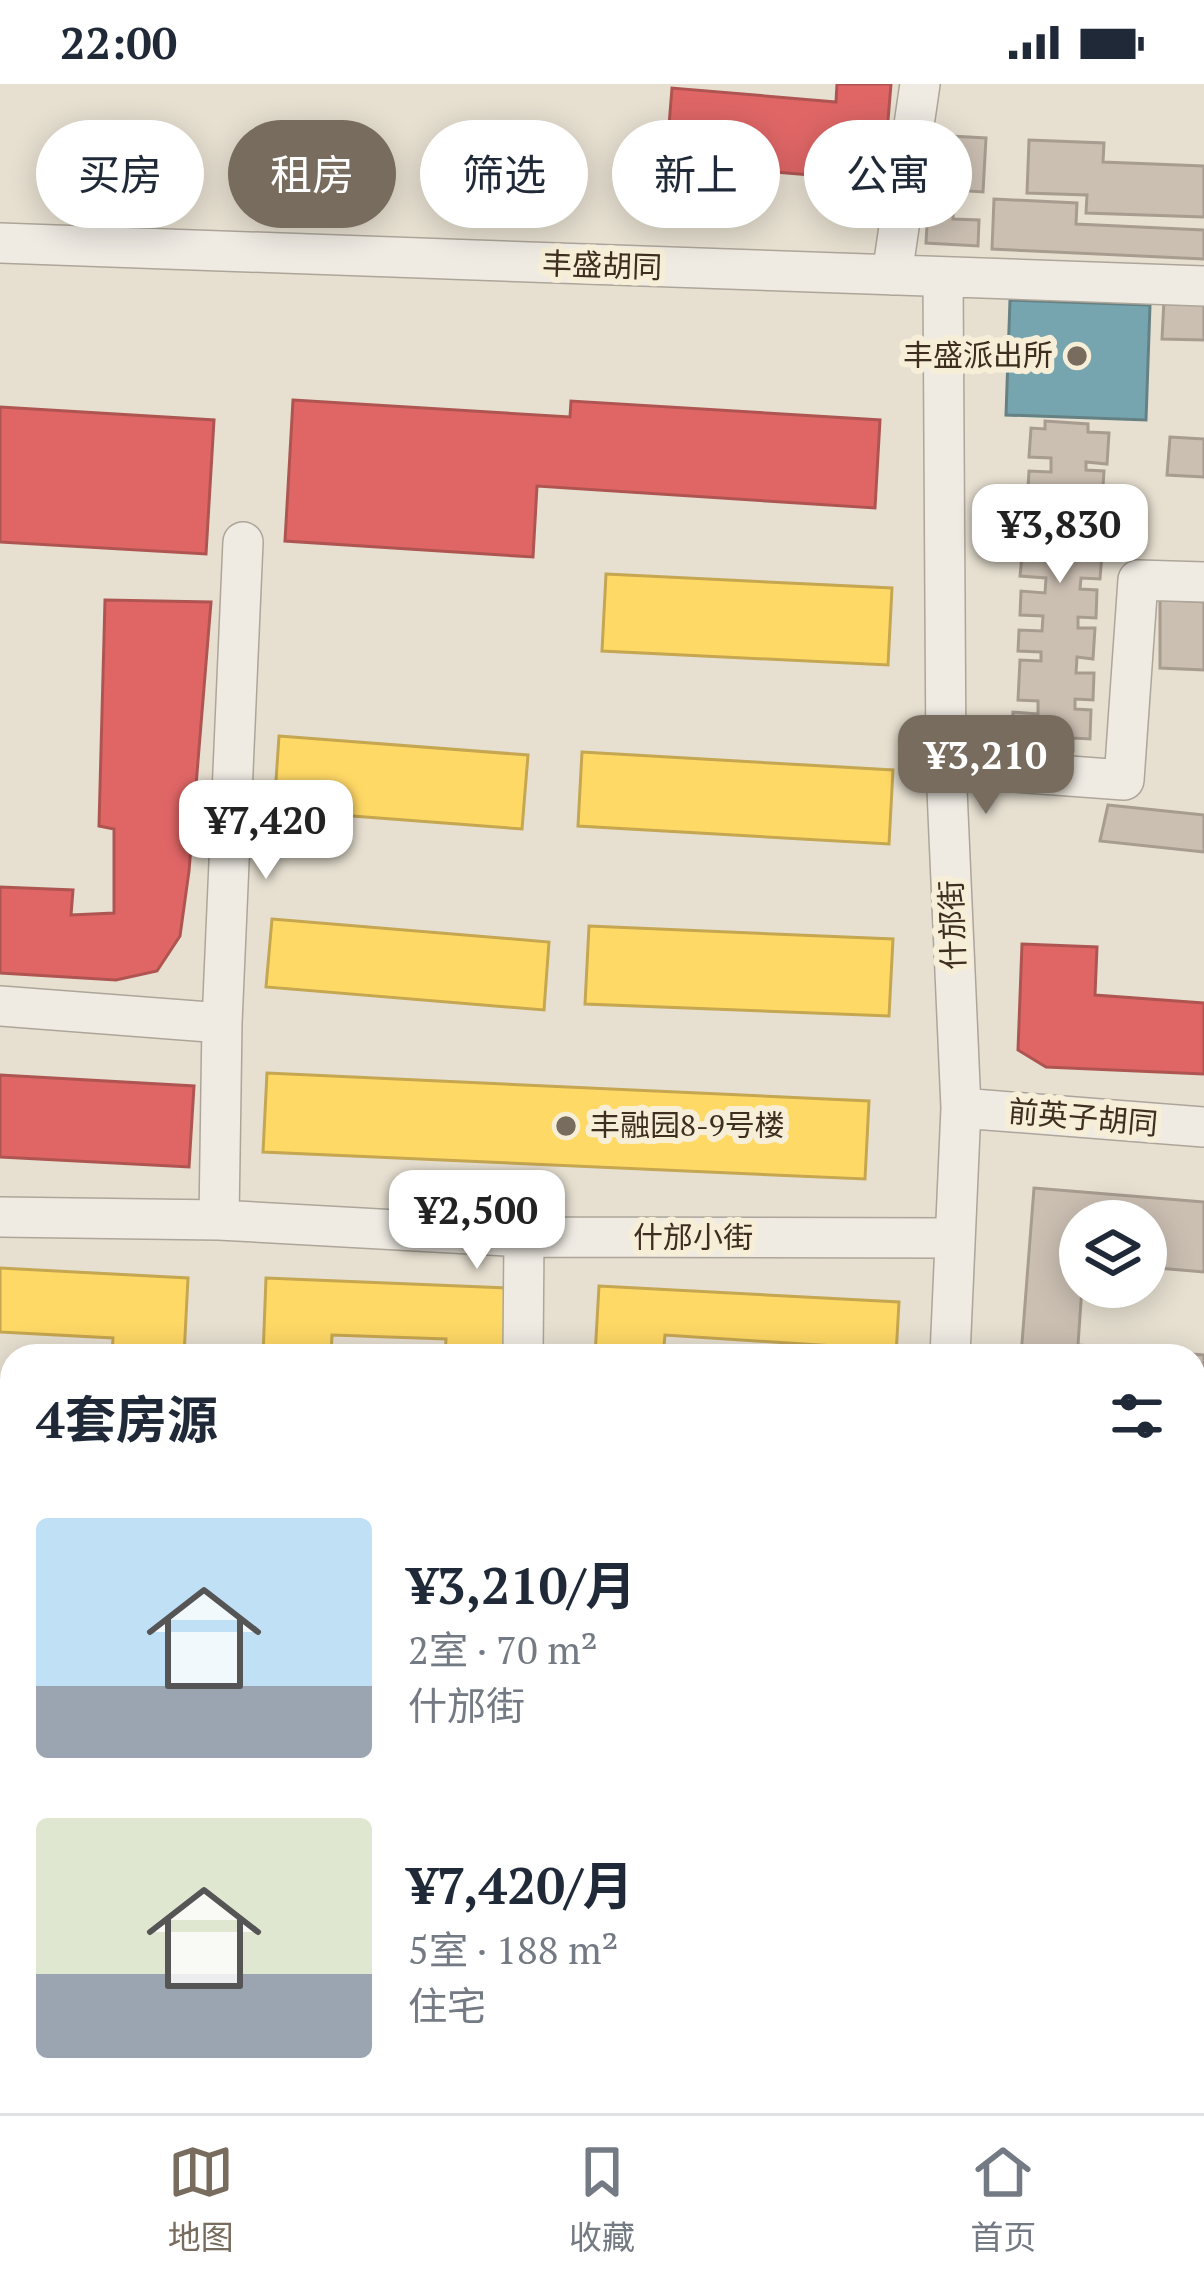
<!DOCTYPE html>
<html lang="zh">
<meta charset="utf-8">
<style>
:root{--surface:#fff;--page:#f2f2f3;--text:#1f2937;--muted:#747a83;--line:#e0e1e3;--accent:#786c5e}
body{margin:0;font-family:"PT Serif","Noto Sans SC",serif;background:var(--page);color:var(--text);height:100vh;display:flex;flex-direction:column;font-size:45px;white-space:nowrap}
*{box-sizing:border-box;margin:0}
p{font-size:39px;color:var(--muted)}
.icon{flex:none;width:66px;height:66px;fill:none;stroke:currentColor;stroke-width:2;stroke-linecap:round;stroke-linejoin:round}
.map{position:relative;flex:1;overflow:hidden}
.drawer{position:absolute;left:0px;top:1260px;width:1206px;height:771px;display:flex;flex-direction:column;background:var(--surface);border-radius:36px 36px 0 0;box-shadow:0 6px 30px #0003}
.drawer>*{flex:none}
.banner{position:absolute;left:36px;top:36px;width:1134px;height:108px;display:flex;gap:24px}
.buttons{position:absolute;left:1059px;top:1116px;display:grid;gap:24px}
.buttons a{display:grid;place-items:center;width:108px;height:108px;border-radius:50%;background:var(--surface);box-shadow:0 6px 30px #0003;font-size:60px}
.price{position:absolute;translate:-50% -102px;padding:0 27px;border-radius:24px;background:#fff;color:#222;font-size:39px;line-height:78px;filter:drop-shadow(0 3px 6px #0008)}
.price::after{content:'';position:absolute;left:50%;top:72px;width:36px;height:27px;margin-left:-18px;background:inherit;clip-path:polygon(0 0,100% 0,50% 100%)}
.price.on{background:var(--accent);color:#fff}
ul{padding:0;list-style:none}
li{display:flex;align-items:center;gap:36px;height:300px;padding:0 36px}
li span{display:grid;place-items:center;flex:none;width:336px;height:240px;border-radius:12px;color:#555}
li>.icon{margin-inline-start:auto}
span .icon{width:144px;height:144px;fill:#fffc;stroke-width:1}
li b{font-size:51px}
h2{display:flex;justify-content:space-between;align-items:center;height:144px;padding:0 36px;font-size:51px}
.chip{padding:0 42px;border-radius:54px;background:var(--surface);box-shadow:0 6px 30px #0003;font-size:42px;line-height:108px}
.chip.on{background:var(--accent);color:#fff}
.status{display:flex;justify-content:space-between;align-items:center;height:84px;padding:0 60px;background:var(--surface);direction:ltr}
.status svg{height:33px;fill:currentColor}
.dock{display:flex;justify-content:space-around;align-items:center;height:168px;border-top:3px solid var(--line);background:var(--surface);font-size:33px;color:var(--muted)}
.dock a{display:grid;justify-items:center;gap:6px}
.dock .on{color:var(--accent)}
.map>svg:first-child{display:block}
</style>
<div class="status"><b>22:00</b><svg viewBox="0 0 49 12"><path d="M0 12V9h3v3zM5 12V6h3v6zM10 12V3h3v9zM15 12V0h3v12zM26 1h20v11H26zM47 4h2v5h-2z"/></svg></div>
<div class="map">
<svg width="1204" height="2029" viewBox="0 0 1204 2029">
<rect width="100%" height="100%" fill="#e7e0d1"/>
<path fill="#ffd966" stroke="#c5a651" stroke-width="3" d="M606 490 892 504 888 581 602 567Z
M279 652 528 671 522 745 274 726Z
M582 668 893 686 889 760 578 742Z
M272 835 549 858 544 926 266 903Z
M589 842 893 855 889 932 585 920Z
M267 989 869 1017 865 1095 263 1068Z
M0 1184 188 1194 184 1272H112L113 1254 0 1248Z
M266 1194 507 1204 504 1272H445L446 1255 332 1251 331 1272H263Z
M599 1202 899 1218 896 1272H833V1262L665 1251 663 1272H595Z
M0 1349H12V1405L0 1404Z
M11 1687H12V1744H7Z
M0 1846 12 1847V1916L0 1915Z
M0 2004 12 2005V2019H106L105 2029H0Z
M178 2019 408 2025 409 2019H466V2029H177Z
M556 2019 785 2020 851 2019 850 2029H555Z"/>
<path fill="#e06666" stroke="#af5551" stroke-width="3" d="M837 0H891L883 97 666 79 672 4 836 18Z
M293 316 570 333 571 317 880 336 875 424 537 402 533 473 285 457Z
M0 323 214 336 206 470 0 458Z
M105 516 211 518 189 787 180 852 157 887 116 896 0 889V803L73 806 71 831 114 829V745L99 742Z
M1022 860 1097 863 1095 911 1204 919V990L1046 983 1018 966Z
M0 991 194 1002 189 1083 0 1073Z"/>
<path fill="#76a5af" stroke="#658184" stroke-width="3" d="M1010 216 1150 221 1146 336 1006 331Z"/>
<path fill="#cbbfb2" stroke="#a89c90" stroke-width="3" d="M932 51 986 54 983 108 954 106 953 135 979 136 978 162 926 159Z
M1029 56 1104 59 1103 78 1204 82V133L1086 129 1087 111 1027 109Z
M994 115 1077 119 1076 140 1204 146V175L992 165Z
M1164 216 1204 217V256L1162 255Z
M1045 337 1088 340V348L1109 349 1107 380 1086 378V386L1104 387 1102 418 1082 417 1081 429 1101 430 1099 458 1083 457 1082 468 1102 469 1100 495 1081 494 1080 505 1097 506 1096 534 1078 533V544H1095L1093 575 1077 573 1076 589H1094L1093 616 1075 615V625L1091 626 1090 655 1073 654V667L1020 664V651H1012L1013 628 1038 630V617L1018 616 1020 576 1041 577V568L1018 567 1019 546 1042 547 1043 532 1020 531 1021 507 1045 509 1046 494 1020 492 1022 471 1046 472 1047 458 1024 456 1025 429 1049 430V423L1027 422 1029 387 1051 388V374L1029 373 1031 344 1045 345Z
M1170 353 1204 355V393L1167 391Z
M1160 515 1204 518V586L1160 584Z
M1108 721 1204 731V768L1100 757Z
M1034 1104 1204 1118V1188L1146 1183V1137H1080L1082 1203 1078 1261 1204 1271V1339L1194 1338V1272H1021Z
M1194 1415H1204V1471H1194Z
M1194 1590H1204V1649L1194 1648Z
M1194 1771 1204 1772V1843H1194Z
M1194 1988H1204V2029H973L974 2019H1194Z"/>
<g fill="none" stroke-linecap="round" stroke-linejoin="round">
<defs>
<path id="minor" d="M0 159 1204 202
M892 191 920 0
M943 193 946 683 961 1024 950 1272
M946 683 1124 696 1138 496 1204 498
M0 922 222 939
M961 1024 1204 1043
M0 1133 219 1136 524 1153 955 1154
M219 1136 222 939 243 458
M523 1272 524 1153
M0 1430 12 1431
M1194 1671 1204 1673
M0 1800 12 1801
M503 2029V2019
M897 2029 898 2019"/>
</defs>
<use href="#minor" stroke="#ada599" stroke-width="42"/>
<use href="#minor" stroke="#efebe3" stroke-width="39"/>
</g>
<g fill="#786c5e" stroke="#f7eed8" stroke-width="4.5">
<circle cx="1077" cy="272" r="12"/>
<circle cx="566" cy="1042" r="12"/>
</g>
<g text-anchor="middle" stroke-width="12" stroke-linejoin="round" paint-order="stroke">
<g font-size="30" fill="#3d2e20" stroke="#f7eed8">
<text transform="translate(602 182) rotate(2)" y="10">丰盛胡同</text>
<text transform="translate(953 841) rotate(-92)" y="10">什邡街</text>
<text transform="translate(1083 1034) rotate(5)" y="10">前英子胡同</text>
<text x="693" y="1164">什邡小街</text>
</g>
<g font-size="30" fill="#3d2e20" stroke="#f7eed8" text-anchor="end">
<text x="1053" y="282">丰盛派出所</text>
<text x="590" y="1052" text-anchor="start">丰融园8-9号楼</text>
</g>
</g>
</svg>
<div class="buttons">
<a><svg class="icon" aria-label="layers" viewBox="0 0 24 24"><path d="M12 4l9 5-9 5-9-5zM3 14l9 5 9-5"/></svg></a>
</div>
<b class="price" style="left:1060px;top:502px">¥3,830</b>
<b class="price on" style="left:986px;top:733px">¥3,210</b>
<b class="price" style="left:266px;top:798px">¥7,420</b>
<b class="price" style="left:477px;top:1188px">¥2,500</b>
<div class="banner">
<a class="chip">买房</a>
<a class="chip on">租房</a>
<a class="chip">筛选</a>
<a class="chip">新上</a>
<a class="chip">公寓</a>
</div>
<section class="drawer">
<h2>4套房源<svg class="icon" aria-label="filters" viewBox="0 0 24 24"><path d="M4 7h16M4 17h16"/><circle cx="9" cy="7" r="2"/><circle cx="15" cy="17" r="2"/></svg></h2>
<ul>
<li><span style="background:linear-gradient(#bfe0f5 70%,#9aa5b1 0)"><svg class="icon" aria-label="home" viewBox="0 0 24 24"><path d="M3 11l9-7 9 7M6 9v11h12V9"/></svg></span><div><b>¥3,210/月</b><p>2室 · 70 m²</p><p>什邡街</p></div></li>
<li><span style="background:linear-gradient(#dfe7d0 65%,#9aa5b1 0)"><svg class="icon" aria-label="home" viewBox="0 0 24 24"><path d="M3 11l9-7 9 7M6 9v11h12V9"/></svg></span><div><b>¥7,420/月</b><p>5室 · 188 m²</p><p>住宅</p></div></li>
</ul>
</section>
</div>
<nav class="dock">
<a class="on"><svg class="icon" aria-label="map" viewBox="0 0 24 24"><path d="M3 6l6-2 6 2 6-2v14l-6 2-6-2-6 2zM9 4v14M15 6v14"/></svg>地图</a>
<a><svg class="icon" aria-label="saved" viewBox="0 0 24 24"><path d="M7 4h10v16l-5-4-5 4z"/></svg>收藏</a>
<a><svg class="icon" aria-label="home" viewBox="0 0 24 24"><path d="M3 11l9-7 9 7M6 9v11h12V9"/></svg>首页</a>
</nav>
